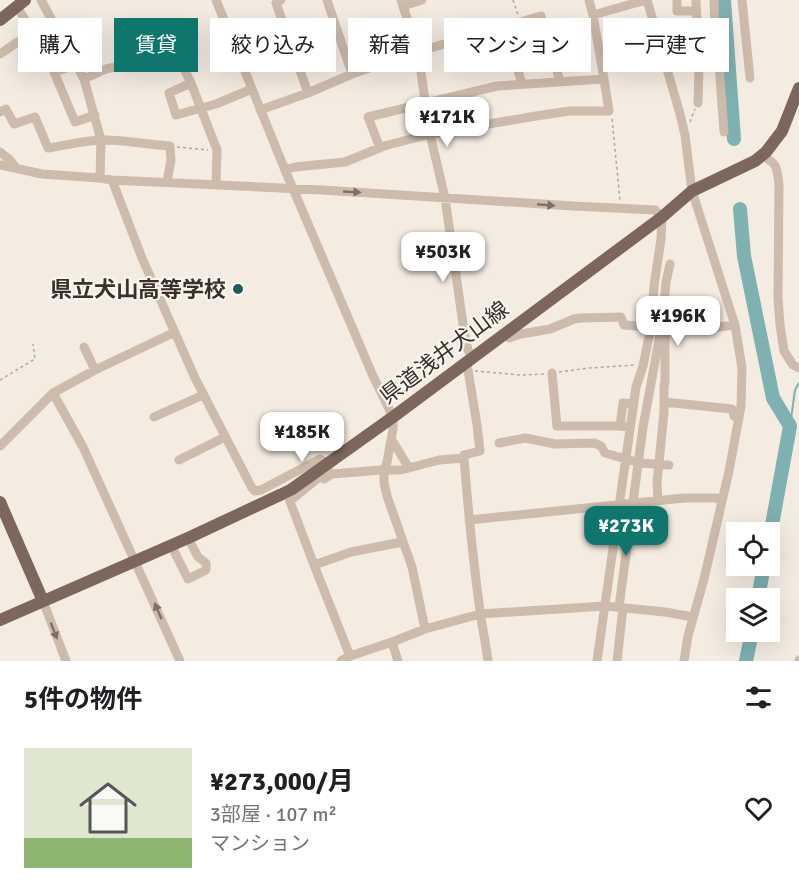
<!DOCTYPE html>
<html lang="ja">
<meta charset="utf-8">
<style>
:root{--surface:#fff;--page:#f6f6f6;--text:#202124;--muted:#757577;--line:#e0e0e0;--accent:#0f766e}
body{margin:0;font-family:Signika,"Noto Sans JP",sans-serif;background:var(--page);color:var(--text);height:100vh;display:flex;flex-direction:column;font-size:22px;white-space:nowrap}
*{box-sizing:border-box;margin:0}
p{font-size:20px;color:var(--muted)}
.icon{flex:none;width:33px;height:33px;fill:none;stroke:currentColor;stroke-width:2;stroke-linecap:round;stroke-linejoin:round}
.map{position:relative;height:661px;overflow:hidden}
.drawer{display:flex;flex-direction:column;background:var(--surface);flex:1}
.drawer>*{flex:none}
.hud{position:absolute;left:18px;top:18px;width:764px;height:54px;display:flex;gap:12px}
.buttons{position:absolute;left:726px;top:522px;display:grid;gap:12px}
.buttons a{display:grid;place-items:center;width:54px;height:54px;border-radius:0px;background:var(--surface);box-shadow:0 6px 24px #0002;font-size:30px}
.price{position:absolute;translate:-50% -51px;padding:0 14px;border-radius:12px;background:#fff;color:#222;font-size:20px;line-height:39px;filter:drop-shadow(0 2px 3px #0008)}
.price::after{content:'';position:absolute;left:50%;top:36px;width:18px;height:14px;margin-left:-9px;background:inherit;clip-path:polygon(0 0,100% 0,50% 100%)}
.price.current{background:var(--accent);color:#fff}
ul{padding:0;list-style:none}
li{display:flex;align-items:center;gap:18px;height:150px;padding:0 24px}
li+li{border-top:2px solid var(--line)}
li span{display:grid;place-items:center;flex:none;width:168px;height:120px;border-radius:0px;color:#555}
li>.icon{margin-inline-start:auto}
span .icon{width:72px;height:72px;fill:#fffc;stroke-width:1}
li b{font-size:26px}
h2{display:flex;justify-content:space-between;align-items:center;height:72px;padding:0 24px;font-size:26px}
.pill{padding:0 21px;border-radius:0px;background:var(--surface);box-shadow:0 6px 24px #0002;font-size:21px;line-height:54px}
.pill.current{background:var(--accent);color:#fff}
.map>svg:first-child{display:block}
</style>
<div class="map">
<svg width="799" height="661" viewBox="0 0 799 661">
<rect width="100%" height="100%" fill="#f4ebe1"/>
<g fill="none" stroke-linecap="round" stroke-linejoin="round">
<path stroke="#7fb0b2" stroke-width="2" d="M790 426 795 390 799 383"/>
<path stroke="#7fb0b2" stroke-width="14" d="M724 0 734 139
M740 209 744 256 773 398 790 426 770 536
M758 598 764 566
M746 661 752 632"/>
<path stroke="#b9a596" stroke-width="1.5" stroke-dasharray="3 3" stroke-linecap="butt" d="M513 0 518 15
M612 119 620 200
M690 122 695 109
M177 147 208 150
M475 371 521 375 545 374
M559 372 589 368 635 365
M0 380 35 359 33 344"/>
<path stroke="#cdbbac" stroke-width="9" d="M41 0 84 79 101 140 100 178
M216 0 285 170 373 376 393 417V429L387 462 384 470V483L387 496 412 567 425 629
M281 0 276 3 308 93
M327 0 352 74
M401 0 418 52 430 134 445 198 464 331 468 350 472 357
M647 0 680 114 685 135 692 191 735 325 742 368 741 406 729 471 704 579 688 636 684 661
M677 0V11H696
M696 0 699 66 698 103
M714 0 715 29 709 42V48L719 64 724 132
M742 0 750 78
M403 6 422 0
M593 15 646 0
M505 26 522 84
M0 54 16 43 34 34 17 7
M76 65 54 72 75 122 95 115
M84 79 106 69 137 62 174 48 191 83
M260 110 308 93 352 74 413 53 541 16 560 82
M0 112 6 109 14 124 35 117 48 148C67 145 86 140 105 140 127 140 148 145 170 146L171 160 167 182
M380 148 368 117 497 86 604 79 593 15 589 0
M0 152 10 160 16 168
M762 156C778 163 777 169 779 185L778 298 780 325 784 351 793 365 799 368
M0 165 42 174 100 178 112 180 322 190 573 206 655 210 662 217 661 239 654 286 651 327 643 366 636 387 597 661
M285 170 295 167 345 162 384 146 430 134 536 116 569 111H609L604 79
M112 180 142 258 195 378 252 488 255 491 261 490 320 459 328 464V470L290 501
M216 184 217 150 191 83 169 93 176 115 216 104 252 89
M505 333 509 338 521 334 550 329 574 319 581 318 621 317 624 325 651 327
M665 334 667 331H675L695 324 710 328 735 325
M84 347 95 370
M552 373 557 426H618L630 427
M53 393 83 447 180 661
M664 402 732 409 734 416 739 418
M154 417 203 395
M620 426 623 403 634 404
M392 440 409 468
M499 443 525 438 555 444 594 443 601 446 605 453 640 463 669 465
M0 446 53 393 95 370 175 332
M464 458C468 509 473 560 480 611 482 627 486 644 488 661
M179 460 225 437
M324 479 332 474 381 470H401L439 460 464 458V455L480 451 477 425 468 370 465 363
M288 496 314 565 350 656
M658 501 657 483 664 412V385L665 383V334L661 333
M469 520 684 498H714L722 499
M171 545 188 579 206 570V563L198 557 188 538
M314 565 351 552 402 542
M43 601 66 661
M619 607 643 427 663 318 666 282 670 264
M392 642 398 661
M341 661 350 656 392 642 425 629 480 614 605 606 665 612 693 617
M617 661 623 608
M799 661V660"/>
<path stroke="#7d675c" stroke-width="12" d="M0 20 25 0
M292 489 393 417 662 217 692 191 755 161 766 152 782 131 799 88
M0 502 43 601
M0 620 188 538 280 495"/>
<path stroke="#7d675c" stroke-width="12" d="M280 495 292 489"/>
</g>
<defs><path id="oneway-solid" d="M-6-.8H1V-3.2L6.5 0L1 3.2V.8H-6Z" transform="scale(1.5)"/></defs>
<g fill="#7d6f65">
<use href="#oneway-solid" transform="translate(352 192) rotate(3)"/>
<use href="#oneway-solid" transform="translate(546 205) rotate(4)"/>
<use href="#oneway-solid" transform="translate(158 611) rotate(-114)"/>
<use href="#oneway-solid" transform="translate(54 631) rotate(69)"/>
</g>
<circle fill="#1f5a5e" stroke="#fbf5ee" stroke-width="2" cx="238" cy="289" r="6"/>
<g text-anchor="middle" stroke-width="4.5" stroke-linejoin="round" paint-order="stroke">
<g font-size="22" font-weight="bold" fill="#3b302b" stroke="#fbf5ee" text-anchor="end">
<text x="226" y="297">県立犬山高等学校</text>
</g>
<g font-size="22" fill="#3b302b" stroke="#fbf5ee">
<text transform="translate(444 352) rotate(-37)" y="8">県道浅井犬山線</text>
</g>
</g>
</svg>
<div class="buttons">
<a><svg class="icon" aria-label="locate" viewBox="0 0 24 24"><circle cx="12" cy="12" r="6"/><path d="M12 2v4M12 18v4M2 12h4M18 12h4"/></svg></a>
<a><svg class="icon" aria-label="layers" viewBox="0 0 24 24"><path d="M12 4l9 5-9 5-9-5zM3 14l9 5 9-5"/></svg></a>
</div>
<b class="price" style="left:447px;top:148px">¥171K</b>
<b class="price" style="left:443px;top:283px">¥503K</b>
<b class="price" style="left:678px;top:347px">¥196K</b>
<b class="price" style="left:302px;top:463px">¥185K</b>
<b class="price current" style="left:626px;top:557px">¥273K</b>
<div class="hud">
<a class="pill">購入</a>
<a class="pill current">賃貸</a>
<a class="pill">絞り込み</a>
<a class="pill">新着</a>
<a class="pill">マンション</a>
<a class="pill">一戸建て</a>
</div>
</div>
<section class="drawer">
<h2>5件の物件<svg class="icon" aria-label="filters" viewBox="0 0 24 24"><path d="M4 7h16M4 17h16"/><circle cx="9" cy="7" r="2"/><circle cx="15" cy="17" r="2"/></svg></h2>
<ul>
<li><span style="background:linear-gradient(#dfe7d0 75%,#8fb573 0)"><svg class="icon" aria-label="home" viewBox="0 0 24 24"><path d="M3 11l9-7 9 7M6 9v11h12V9"/></svg></span><div><b>¥273,000/月</b><p>3部屋 · 107 m²</p><p>マンション</p></div><svg class="icon" aria-label="heart" viewBox="0 0 24 24"><path d="M12 20l-8-8c-3-5 5-10 8-4 3-6 11-1 8 4z"/></svg></li>
</ul>
</section>
